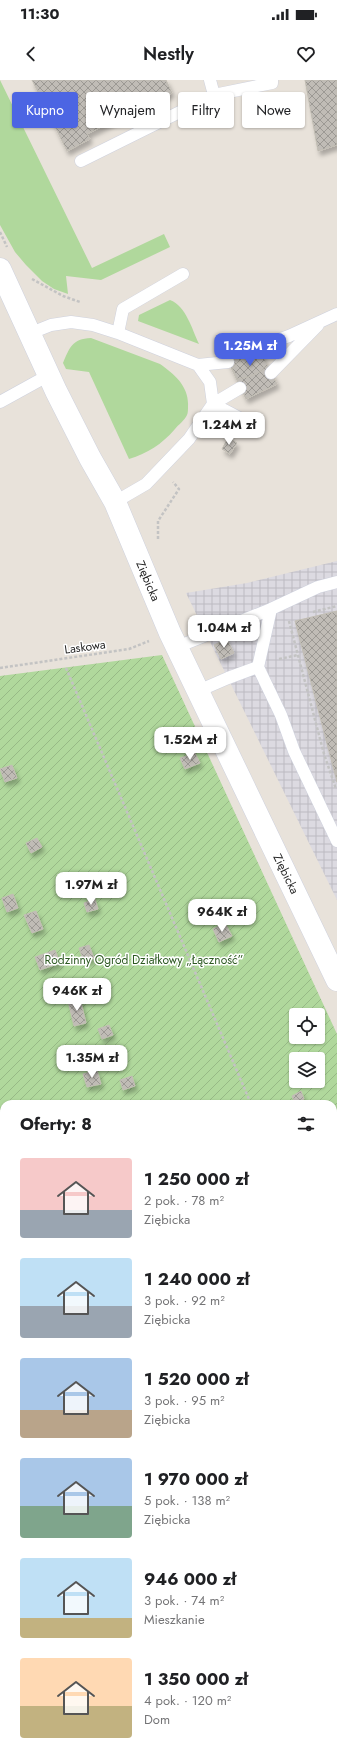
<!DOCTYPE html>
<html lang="pl">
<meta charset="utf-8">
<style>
:root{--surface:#fff;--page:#f6f6f6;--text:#202124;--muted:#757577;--accent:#4c65e3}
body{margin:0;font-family:Jost,sans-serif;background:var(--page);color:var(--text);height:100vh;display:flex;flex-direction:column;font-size:15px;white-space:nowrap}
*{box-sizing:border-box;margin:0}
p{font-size:13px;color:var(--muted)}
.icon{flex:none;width:22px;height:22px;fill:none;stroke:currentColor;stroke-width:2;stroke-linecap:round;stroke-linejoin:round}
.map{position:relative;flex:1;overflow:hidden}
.panel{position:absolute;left:0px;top:1020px;width:337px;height:656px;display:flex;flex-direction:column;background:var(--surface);border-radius:12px 12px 0 0;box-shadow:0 1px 3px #0004}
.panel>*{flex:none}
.banner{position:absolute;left:12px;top:12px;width:313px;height:36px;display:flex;gap:8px}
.fabs{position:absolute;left:289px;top:928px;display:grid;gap:8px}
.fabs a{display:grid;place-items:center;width:36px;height:36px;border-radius:4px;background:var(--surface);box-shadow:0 1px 3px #0004;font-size:20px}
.price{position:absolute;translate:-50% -34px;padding:0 9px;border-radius:8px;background:#fff;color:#222;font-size:13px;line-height:26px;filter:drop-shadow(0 1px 2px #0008)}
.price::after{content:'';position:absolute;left:50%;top:24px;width:12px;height:9px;margin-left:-6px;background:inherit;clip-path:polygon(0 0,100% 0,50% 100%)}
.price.selected{background:var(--accent);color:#fff}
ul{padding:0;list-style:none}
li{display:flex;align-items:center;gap:12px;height:100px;padding:0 20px}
li span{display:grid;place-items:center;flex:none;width:112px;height:80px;border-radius:4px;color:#555}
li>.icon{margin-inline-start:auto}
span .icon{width:48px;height:48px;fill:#fffc;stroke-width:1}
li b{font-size:17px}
h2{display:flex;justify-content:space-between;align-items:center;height:48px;padding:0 20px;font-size:17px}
.pill{padding:0 14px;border-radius:4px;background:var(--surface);box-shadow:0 1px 3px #0004;font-size:14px;line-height:36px}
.pill.selected{background:var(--accent);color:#fff}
.status{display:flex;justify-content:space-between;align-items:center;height:28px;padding:0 20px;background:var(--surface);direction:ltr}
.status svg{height:11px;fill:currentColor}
header{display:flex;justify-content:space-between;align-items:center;height:52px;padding:0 20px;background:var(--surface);font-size:18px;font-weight:600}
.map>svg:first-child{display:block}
</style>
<div class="status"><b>11:30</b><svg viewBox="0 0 49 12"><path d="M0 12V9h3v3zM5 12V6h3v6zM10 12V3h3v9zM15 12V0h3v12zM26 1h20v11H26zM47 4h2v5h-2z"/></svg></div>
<header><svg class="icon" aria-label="back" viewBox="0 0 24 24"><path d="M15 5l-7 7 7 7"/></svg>Nestly<svg class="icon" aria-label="heart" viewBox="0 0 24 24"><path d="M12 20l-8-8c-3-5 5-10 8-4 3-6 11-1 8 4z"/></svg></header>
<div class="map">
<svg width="337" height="1676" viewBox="0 0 337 1676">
<defs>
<pattern id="industrial-grid" width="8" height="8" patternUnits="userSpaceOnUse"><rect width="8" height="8" fill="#dcdae1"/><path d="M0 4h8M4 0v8" fill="none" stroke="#bdbbc1"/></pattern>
<pattern id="garden-furrows" width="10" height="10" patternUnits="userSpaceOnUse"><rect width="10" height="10" fill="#b0d89c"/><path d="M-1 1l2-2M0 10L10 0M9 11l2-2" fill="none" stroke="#97b986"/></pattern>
<pattern id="building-cross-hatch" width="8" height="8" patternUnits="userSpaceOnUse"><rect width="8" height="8" fill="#c0bcb6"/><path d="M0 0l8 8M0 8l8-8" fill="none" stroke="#9c9994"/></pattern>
<filter id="shadow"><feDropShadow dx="2.5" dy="4.5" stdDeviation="2" flood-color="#0004"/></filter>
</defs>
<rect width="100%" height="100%" fill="#e8e2da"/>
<path fill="url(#industrial-grid)" d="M337 481V820L186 513 247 503Z"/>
<path fill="#b0d89c" d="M0 0 92 188 164 154 170 167 101 200 66 196 68 214 54 209 42 201 26 185 15 172 0 145Z
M170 220C186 226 192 249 199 264L138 241 139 235Z
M91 258 160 284C174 294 189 306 188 326 188 329 188 333 187 335 185 340 178 345 175 349 161 365 148 373 129 379L89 292 66 289 63 283C70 267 72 259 91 258Z"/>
<path fill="url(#garden-furrows)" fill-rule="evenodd" d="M162 575 337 954V1676H0V596ZM296 935H318V957H296ZM296 979H318V1001H296ZM4 1024H333V1672H4Z"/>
<path fill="url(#building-cross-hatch)" stroke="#c2beb4" filter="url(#shadow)" d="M32 0H166L172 13 87 54 90 59 67 71Z
M305 0H337V65L318 71Z
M254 257 277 304 246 319 223 271Z
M262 274 267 284 260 292 248 297 237 299 232 288 240 281 251 276Z
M228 358 237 363 230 374 222 369Z
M337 531V702L295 541Z
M227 559 234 573 221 579 214 565Z
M195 673 200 683 185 689 180 678Z
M12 685 17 698 5 702 0 689Z
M37 758 42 767 31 773 26 763Z
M13 814 18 828 7 832 2 818Z
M95 819 98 829 87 832 84 823Z
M36 831 43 849 32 853 24 835Z
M225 843 232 856 219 862 213 849Z
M89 865 94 878 84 882 79 868Z
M55 870 60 883 40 890 35 877Z
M80 918 86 943 74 946 68 921Z
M109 945 113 955 102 959 98 949Z
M97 990 101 1004 87 1007 83 994Z
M132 996 135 1006 123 1010 120 1000Z
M301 1011 304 1019 295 1023 292 1016Z
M102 1020 103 1024H87Z
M333 1060 337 1071V1079L333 1081Z
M3 1340 4 1351 0 1352V1341Z
M4 1356V1369L3 1370 0 1358Z"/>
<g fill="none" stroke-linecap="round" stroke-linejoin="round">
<defs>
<path id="service" d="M210 0 214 15
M81 81 214 15 272 3V0
M31 253 51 245 71 242 93 245 118 253 198 285 228 282
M118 253 123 229 183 194
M258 267 289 256 337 234
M198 285 210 302 213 324
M271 293 318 245
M0 322 49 295
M213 324 249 343
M115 422 146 404 189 359 213 324 240 308
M271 529 258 587 281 635 294 671 337 761
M177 567 271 529 318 507 337 502
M198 611 228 598 258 587"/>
<path id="minor" d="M0 189 56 311 90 378 115 422 170 553 337 900"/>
</defs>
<use href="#service" stroke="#cfd2de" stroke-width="13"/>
<use href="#minor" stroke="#cfd2de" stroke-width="23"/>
<path stroke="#c3c3c3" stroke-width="2.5" stroke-dasharray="3 2" stroke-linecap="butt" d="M0 152 7 167
M32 199 63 216 80 222
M158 459V441L179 409 173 402
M313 532 337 526
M289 541 324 674 336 709
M279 579 298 575
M0 588 129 569 149 561
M66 588 251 1024
M0 1049 4 1059
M333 1218 337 1227
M333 1239 337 1238
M0 1246H4
M333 1464 337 1474
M0 1555 4 1565
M48 1672 49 1676
M249 1672 251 1676"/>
<use href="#service" stroke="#fff" stroke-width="12"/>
<use href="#minor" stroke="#fff" stroke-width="22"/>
</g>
<g text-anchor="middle" stroke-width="3" stroke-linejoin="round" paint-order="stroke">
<g font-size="12" fill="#272727" stroke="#fff">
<text transform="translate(148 501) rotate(67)" y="4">Ziębicka</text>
<text transform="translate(85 567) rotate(-8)" y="4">Laskowa</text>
<text transform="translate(286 794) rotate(64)" y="4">Ziębicka</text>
</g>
<g font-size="12" fill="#2c5921" stroke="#fff">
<text x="144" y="884">Rodzinny Ogród Działkowy „Łączność”</text>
</g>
</g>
</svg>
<div class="fabs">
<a><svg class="icon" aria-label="locate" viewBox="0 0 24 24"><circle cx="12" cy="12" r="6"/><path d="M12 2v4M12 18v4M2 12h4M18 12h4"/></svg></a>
<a><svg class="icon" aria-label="layers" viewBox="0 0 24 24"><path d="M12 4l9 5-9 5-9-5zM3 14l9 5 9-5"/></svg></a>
</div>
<b class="price selected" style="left:250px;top:287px">1.25M zł</b>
<b class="price" style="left:229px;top:366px">1.24M zł</b>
<b class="price" style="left:224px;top:569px">1.04M zł</b>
<b class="price" style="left:190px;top:681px">1.52M zł</b>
<b class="price" style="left:91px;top:826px">1.97M zł</b>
<b class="price" style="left:222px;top:853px">964K zł</b>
<b class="price" style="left:77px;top:932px">946K zł</b>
<b class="price" style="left:92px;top:999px">1.35M zł</b>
<div class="banner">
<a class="pill selected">Kupno</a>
<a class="pill">Wynajem</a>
<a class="pill">Filtry</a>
<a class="pill">Nowe</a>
</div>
<section class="panel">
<h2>Oferty: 8<svg class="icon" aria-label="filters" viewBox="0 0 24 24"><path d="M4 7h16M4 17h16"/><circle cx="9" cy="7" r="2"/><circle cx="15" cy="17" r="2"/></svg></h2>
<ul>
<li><span style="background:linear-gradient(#f6c9c9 65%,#9aa5b1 0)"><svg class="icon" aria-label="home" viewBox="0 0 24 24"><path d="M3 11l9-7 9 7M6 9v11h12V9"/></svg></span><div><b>1 250 000 zł</b><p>2 pok. · 78 m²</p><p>Ziębicka</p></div></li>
<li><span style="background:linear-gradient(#bfe0f5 60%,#9aa5b1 0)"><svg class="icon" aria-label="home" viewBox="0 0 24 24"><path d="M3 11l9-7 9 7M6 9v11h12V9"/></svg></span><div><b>1 240 000 zł</b><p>3 pok. · 92 m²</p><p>Ziębicka</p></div></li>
<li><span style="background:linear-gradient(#a9c7e8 65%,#b9a48a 0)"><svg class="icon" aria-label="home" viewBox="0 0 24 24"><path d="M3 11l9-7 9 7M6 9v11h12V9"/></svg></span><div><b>1 520 000 zł</b><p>3 pok. · 95 m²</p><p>Ziębicka</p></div></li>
<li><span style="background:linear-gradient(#a9c7e8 60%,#7fa58c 0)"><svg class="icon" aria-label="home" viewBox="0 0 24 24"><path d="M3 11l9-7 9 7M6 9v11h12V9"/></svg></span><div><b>1 970 000 zł</b><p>5 pok. · 138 m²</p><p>Ziębicka</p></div></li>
<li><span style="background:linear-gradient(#bfe0f5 75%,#c2b280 0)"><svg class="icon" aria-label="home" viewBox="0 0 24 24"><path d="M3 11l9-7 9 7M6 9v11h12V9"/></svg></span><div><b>946 000 zł</b><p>3 pok. · 74 m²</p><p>Mieszkanie</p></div></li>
<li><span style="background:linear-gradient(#ffd9b3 60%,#c2b280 0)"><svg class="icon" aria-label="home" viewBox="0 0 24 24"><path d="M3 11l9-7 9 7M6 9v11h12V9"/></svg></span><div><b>1 350 000 zł</b><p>4 pok. · 120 m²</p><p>Dom</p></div></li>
</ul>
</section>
</div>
